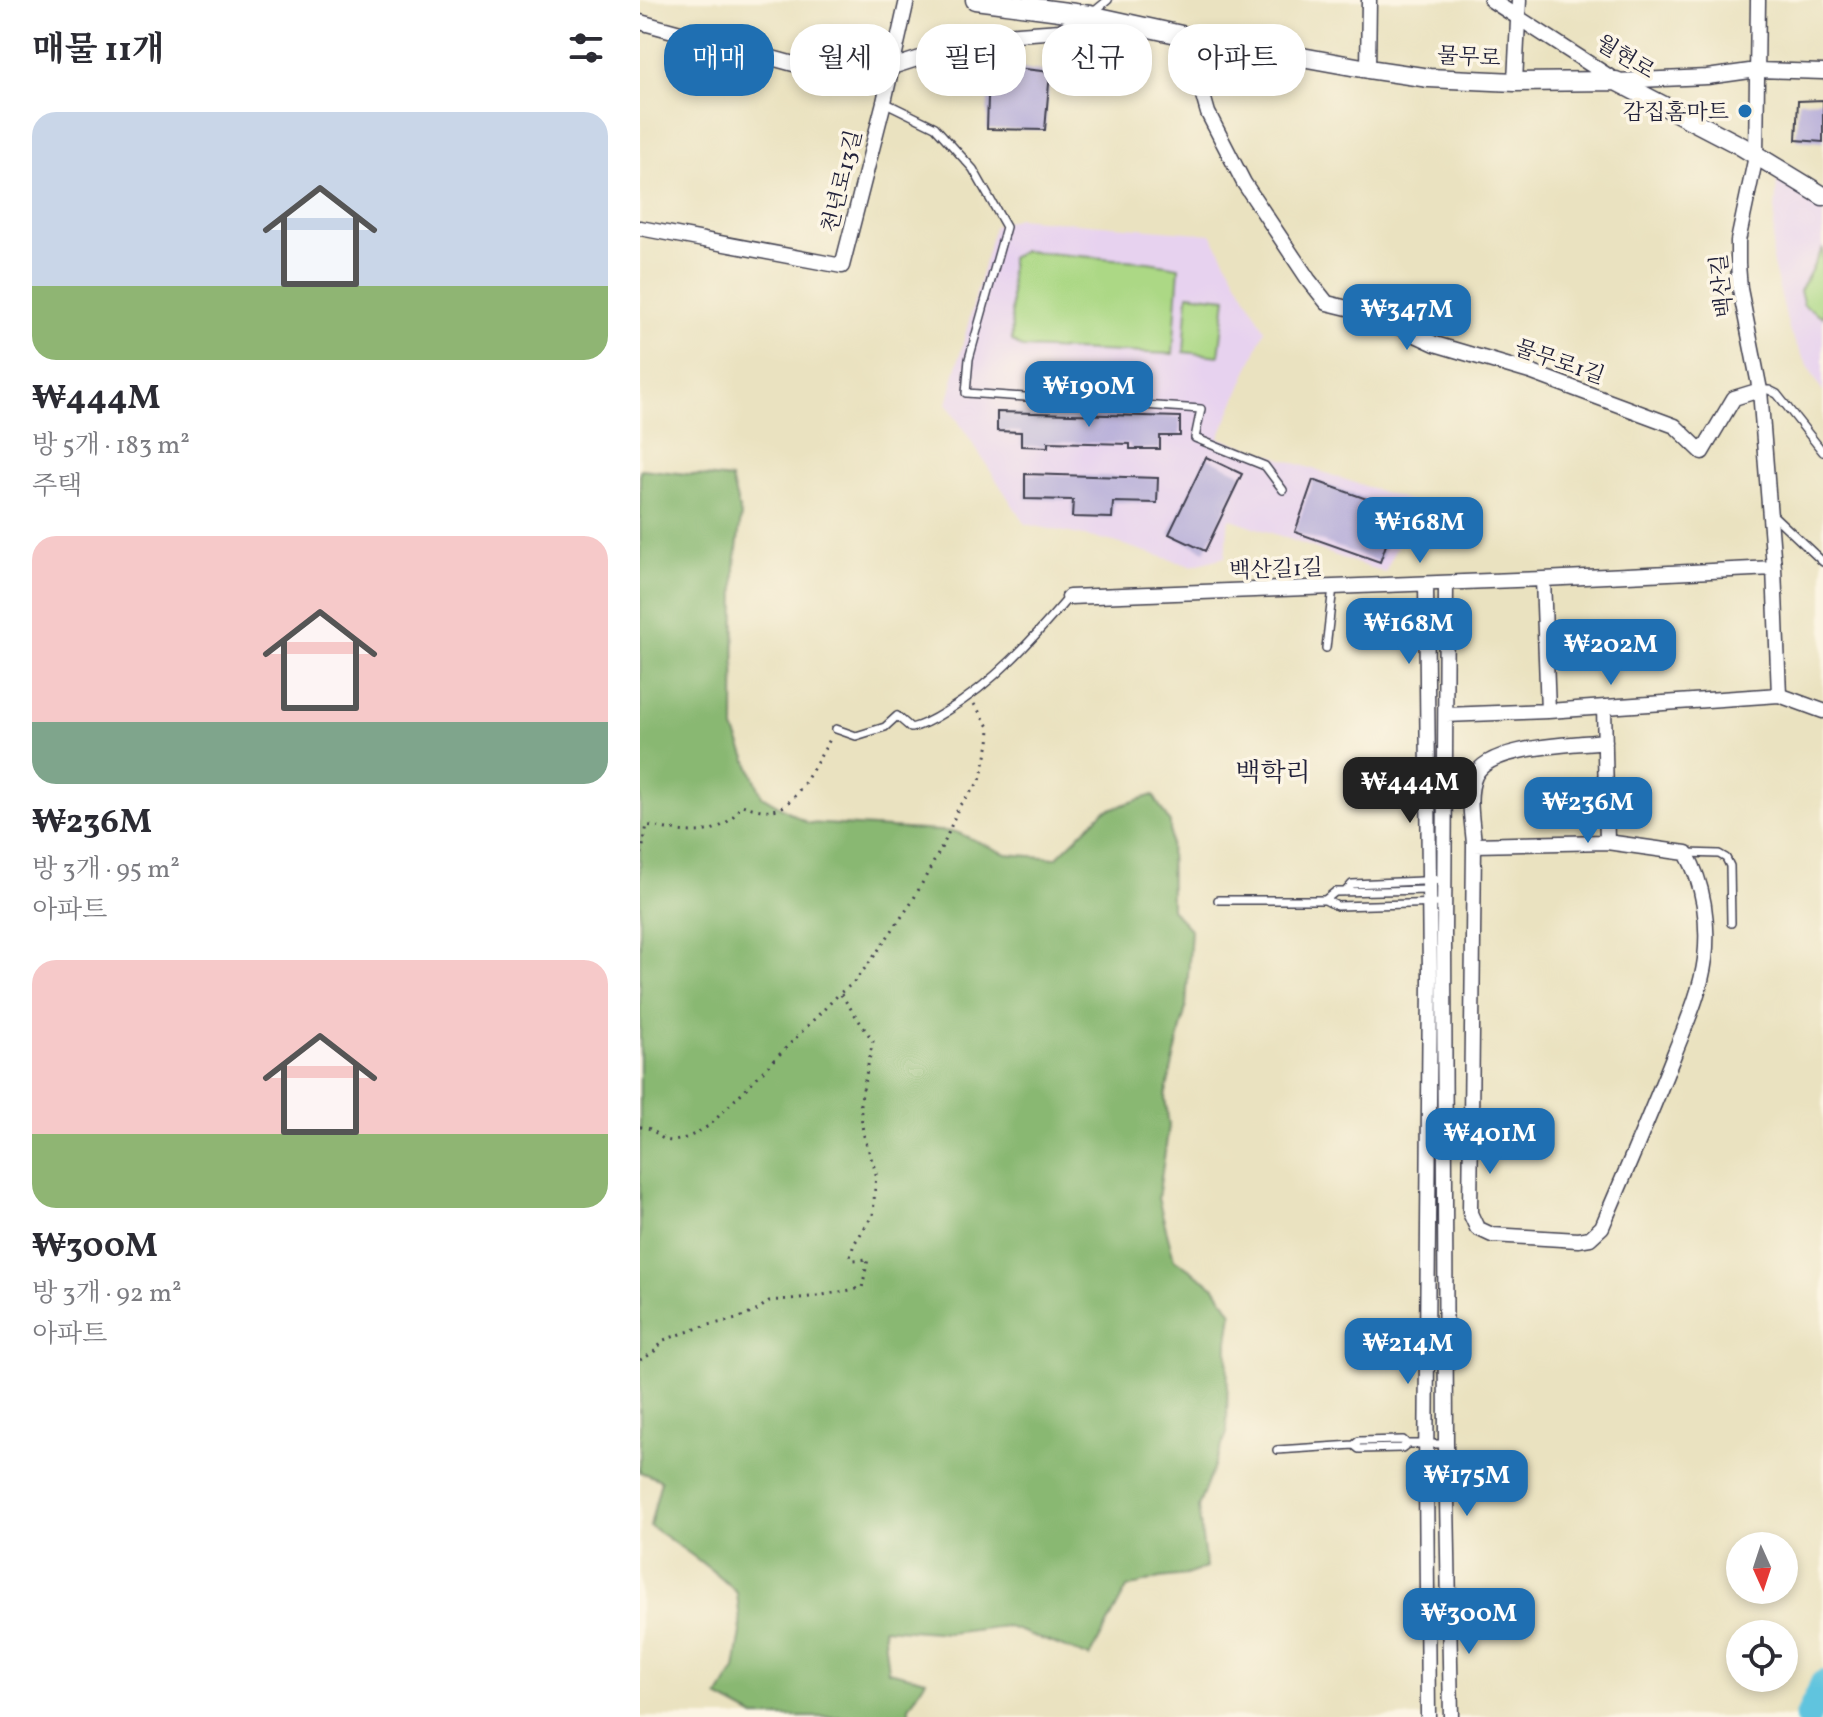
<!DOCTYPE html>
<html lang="ko">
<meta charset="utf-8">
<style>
:root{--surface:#fff;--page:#f2f2f3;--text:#2b2b33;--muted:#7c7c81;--accent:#1f6fb2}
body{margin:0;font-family:Vollkorn,"Noto Serif KR",serif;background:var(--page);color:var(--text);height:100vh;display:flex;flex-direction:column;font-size:30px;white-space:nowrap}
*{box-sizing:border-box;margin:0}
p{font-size:26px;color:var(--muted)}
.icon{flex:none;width:44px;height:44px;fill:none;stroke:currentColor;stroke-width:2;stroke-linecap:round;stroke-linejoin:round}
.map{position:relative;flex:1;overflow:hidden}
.panel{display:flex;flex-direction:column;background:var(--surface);width:640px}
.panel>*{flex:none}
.top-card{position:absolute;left:24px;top:24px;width:760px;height:72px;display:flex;gap:16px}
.needle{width:52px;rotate:177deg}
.tools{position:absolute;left:1086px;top:1532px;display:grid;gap:16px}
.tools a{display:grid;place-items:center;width:72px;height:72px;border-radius:50%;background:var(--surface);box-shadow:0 4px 12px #0003;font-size:40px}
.price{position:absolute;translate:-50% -68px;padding:0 18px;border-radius:16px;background:var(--accent);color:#fff;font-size:26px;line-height:52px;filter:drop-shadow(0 2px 4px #0008)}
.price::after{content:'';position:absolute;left:50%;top:48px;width:24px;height:18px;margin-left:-12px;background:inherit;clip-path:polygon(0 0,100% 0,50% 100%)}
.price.current{background:#222;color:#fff}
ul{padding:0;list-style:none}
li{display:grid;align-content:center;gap:16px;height:424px;padding:0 32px}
li span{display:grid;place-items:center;height:248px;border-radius:24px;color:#555}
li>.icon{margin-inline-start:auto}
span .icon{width:144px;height:144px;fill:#fffc;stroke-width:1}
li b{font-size:34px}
h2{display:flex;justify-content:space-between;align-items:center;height:96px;padding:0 32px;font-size:34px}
.tag{padding:0 28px;border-radius:32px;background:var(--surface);box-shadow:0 4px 12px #0003;font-size:28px;line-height:72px}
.tag.current{background:var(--accent);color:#fff}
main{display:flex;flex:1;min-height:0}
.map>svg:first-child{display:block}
</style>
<main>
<section class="panel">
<h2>매물 11개<svg class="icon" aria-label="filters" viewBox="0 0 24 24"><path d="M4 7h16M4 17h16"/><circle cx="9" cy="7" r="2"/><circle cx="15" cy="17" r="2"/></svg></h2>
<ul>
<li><span style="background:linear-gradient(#c9d6e8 70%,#8fb573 0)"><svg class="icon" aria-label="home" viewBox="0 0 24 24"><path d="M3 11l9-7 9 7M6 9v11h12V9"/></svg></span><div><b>₩444M</b><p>방 5개 · 183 m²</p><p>주택</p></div></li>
<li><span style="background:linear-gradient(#f6c9c9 75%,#7fa58c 0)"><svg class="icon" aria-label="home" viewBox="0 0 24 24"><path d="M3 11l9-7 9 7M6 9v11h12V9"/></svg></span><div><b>₩236M</b><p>방 3개 · 95 m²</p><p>아파트</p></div></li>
<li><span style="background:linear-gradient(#f6c9c9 70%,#8fb573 0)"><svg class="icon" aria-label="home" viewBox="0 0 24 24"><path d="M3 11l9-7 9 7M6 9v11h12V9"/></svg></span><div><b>₩300M</b><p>방 3개 · 92 m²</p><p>아파트</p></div></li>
</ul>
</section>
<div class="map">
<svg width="1183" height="1717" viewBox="0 0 1183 1717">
<rect width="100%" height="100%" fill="#fcf5e5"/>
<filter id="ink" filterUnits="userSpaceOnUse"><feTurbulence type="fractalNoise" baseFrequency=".0125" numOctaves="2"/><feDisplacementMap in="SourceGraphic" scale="16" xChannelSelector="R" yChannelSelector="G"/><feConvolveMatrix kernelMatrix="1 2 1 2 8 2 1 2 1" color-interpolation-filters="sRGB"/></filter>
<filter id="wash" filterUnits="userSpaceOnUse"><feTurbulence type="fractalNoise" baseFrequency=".006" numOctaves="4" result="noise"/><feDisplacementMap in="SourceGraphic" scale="32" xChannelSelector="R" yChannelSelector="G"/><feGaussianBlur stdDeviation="1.8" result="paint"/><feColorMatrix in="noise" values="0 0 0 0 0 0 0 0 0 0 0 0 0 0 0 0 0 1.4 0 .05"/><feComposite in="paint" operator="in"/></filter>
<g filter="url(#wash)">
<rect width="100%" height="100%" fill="#eae2c0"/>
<path fill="#e7d2ef" d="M1137 179 1183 209V393L1150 333 1132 260Z
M377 218 571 234 625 330 579 438 776 503 745 573 589 518 585 557 551 566 474 542 385 524 307 404 354 226Z"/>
<path fill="#acd885" stroke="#677d60" stroke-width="2" d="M1183 248V317L1164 305 1160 291Z
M383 251 508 262 539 267 533 354 382 348 372 341 370 258Z
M548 294 586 298 579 356 544 352Z"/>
<path fill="#89b872" stroke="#566d56" stroke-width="2" d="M2 469 91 479 101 516 95 566 94 729 122 796 168 823 316 832 366 854 416 858 464 811 513 795 530 823 531 909 551 930 546 1007 525 1097 529 1126 518 1198 534 1259 575 1287 592 1313 588 1341 587 1433 558 1507 566 1568 546 1575 520 1578 487 1588 450 1657 366 1626 309 1633 243 1628 248 1671 286 1680 269 1707V1717H115L78 1697 95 1669 101 1632 97 1593C71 1567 40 1547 10 1526L21 1480 0 1472V470Z"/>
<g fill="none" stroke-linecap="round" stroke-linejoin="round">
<path stroke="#60c4de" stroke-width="26" d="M1168 1717 1183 1683"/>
</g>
<g id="blocks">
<path fill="#b6add9" d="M349 65 410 72 405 130 347 129Z
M1183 100V142L1156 140 1158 101Z
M357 412 540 417V436H520V449H490V444L408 442V447L381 446V432L357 431Z
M566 457 602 474 565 551 529 534Z
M385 474 518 478 517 503 473 502 472 518 432 517 433 500 385 499Z
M673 480 758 510 740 562 655 532Z"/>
</g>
</g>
<g filter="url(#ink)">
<use href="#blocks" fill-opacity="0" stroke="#403f4f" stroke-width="2"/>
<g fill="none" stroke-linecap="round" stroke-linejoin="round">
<defs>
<path id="service" d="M451 14 468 0
M244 102 295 127 333 169 366 227 329 359 326 393 561 409 555 438 625 466 643 490
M1120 390H1129L1137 394 1183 452
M1131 513 1183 562
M686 648 693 587
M196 729 216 736 245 727 257 716 271 728C284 725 294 719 305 712 354 683 392 640 429 597
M1046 853 1079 854 1086 858 1090 866 1091 923
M705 892 712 884 805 880
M578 900H685L697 906 805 903
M685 900 695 892 788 890
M714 1445 719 1449 762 1448 767 1444
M637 1450 714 1445 719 1441 763 1440 767 1444H806"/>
<path id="minor" d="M851 0 976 81 1067 77 1117 70 1183 72
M1118 0 1116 156 1098 241V264L1100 289 1120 390 1134 568 1139 695 1183 711
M0 22 194 75 252 67 349 36 420 31 450 15
M546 36 568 113 604 183 668 279 687 303 728 313 795 344 890 372 1035 426 1062 452 1094 398 1120 390
M728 69 729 0
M875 82 879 0
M0 228 202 266 244 102 267 0
M903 579 908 711
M806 583 804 938 806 1444 811 1717
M786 584 790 977 786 1475 788 1717
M429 597 903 579 1134 568
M964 707 967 842 1046 853C1064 884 1069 923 1065 959 1061 991 1047 1022 1035 1052 1012 1111 987 1169 962 1227L950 1238 938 1240 852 1235 837 1228 830 1213 834 845C833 824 826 796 835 776 848 745 934 745 965 741
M806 715 908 711 1139 695
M834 845 967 842"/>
<path id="secondary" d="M335 0 450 15 546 36 728 69 789 78 875 82 976 81 1101 146 1183 196"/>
</defs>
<use href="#service" stroke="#403f4f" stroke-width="10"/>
<use href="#minor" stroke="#403f4f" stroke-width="17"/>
<use href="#secondary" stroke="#403f4f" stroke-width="21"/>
<path stroke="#403f4f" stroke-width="3" stroke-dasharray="2 6" stroke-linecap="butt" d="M0 862 7 825C32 830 68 840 89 820 94 816 98 810 102 805 114 809 128 813 140 808 158 801 181 754 192 736
M0 1127C11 1127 14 1132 22 1138 36 1147 58 1132 70 1125L200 993 212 984 230 962 272 902 305 841 319 806 340 781 349 744 350 728 334 704
M0 1360 13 1353 24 1340 64 1326 97 1319 116 1311 129 1301 171 1297 222 1288 228 1259 214 1260 210 1257 214 1244 233 1215 236 1173 223 1133 220 1104 233 1041 200 993"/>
<use href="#service" stroke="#fff" stroke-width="7"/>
<use href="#minor" stroke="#fff" stroke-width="14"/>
<use href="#secondary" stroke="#fff" stroke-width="18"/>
</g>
</g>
<circle fill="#1f6fb2" stroke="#fcf5e5" stroke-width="3" cx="1105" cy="111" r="8"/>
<g text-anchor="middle" stroke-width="7" stroke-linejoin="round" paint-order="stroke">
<g font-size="22" fill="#22223b" stroke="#fcf5e5">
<text transform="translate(829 56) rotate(3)" y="8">물무로</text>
<text transform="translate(986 56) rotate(31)" y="8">월현로</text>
<text transform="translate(201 181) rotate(-76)" y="8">천년로13길</text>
<text transform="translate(1081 286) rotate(-96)" y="8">백산길</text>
<text transform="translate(920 361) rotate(19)" y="8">물무로1길</text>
<text transform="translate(636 568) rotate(-2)" y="8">백산길1길</text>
</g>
<g font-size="22" fill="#22223b" stroke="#fcf5e5" text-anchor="end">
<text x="1089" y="119">감집홈마트</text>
</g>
<g font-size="26" fill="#22223b" stroke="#fcf5e5">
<text x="633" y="781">백학리</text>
</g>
</g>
</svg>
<div class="tools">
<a><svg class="needle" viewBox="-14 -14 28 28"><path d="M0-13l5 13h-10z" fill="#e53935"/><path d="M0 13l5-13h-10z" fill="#7c7c81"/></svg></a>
<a><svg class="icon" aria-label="locate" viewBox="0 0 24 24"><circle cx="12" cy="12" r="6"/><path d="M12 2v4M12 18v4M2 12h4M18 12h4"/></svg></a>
</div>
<b class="price" style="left:767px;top:352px">₩347M</b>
<b class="price" style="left:449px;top:429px">₩190M</b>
<b class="price" style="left:780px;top:565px">₩168M</b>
<b class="price" style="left:769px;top:666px">₩168M</b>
<b class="price" style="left:971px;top:687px">₩202M</b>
<b class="price current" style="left:770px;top:825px">₩444M</b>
<b class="price" style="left:948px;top:845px">₩236M</b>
<b class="price" style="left:850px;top:1176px">₩401M</b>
<b class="price" style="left:768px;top:1386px">₩214M</b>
<b class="price" style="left:827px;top:1518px">₩175M</b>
<b class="price" style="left:829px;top:1656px">₩300M</b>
<div class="top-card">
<a class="tag current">매매</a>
<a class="tag">월세</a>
<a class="tag">필터</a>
<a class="tag">신규</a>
<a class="tag">아파트</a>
</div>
</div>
</main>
